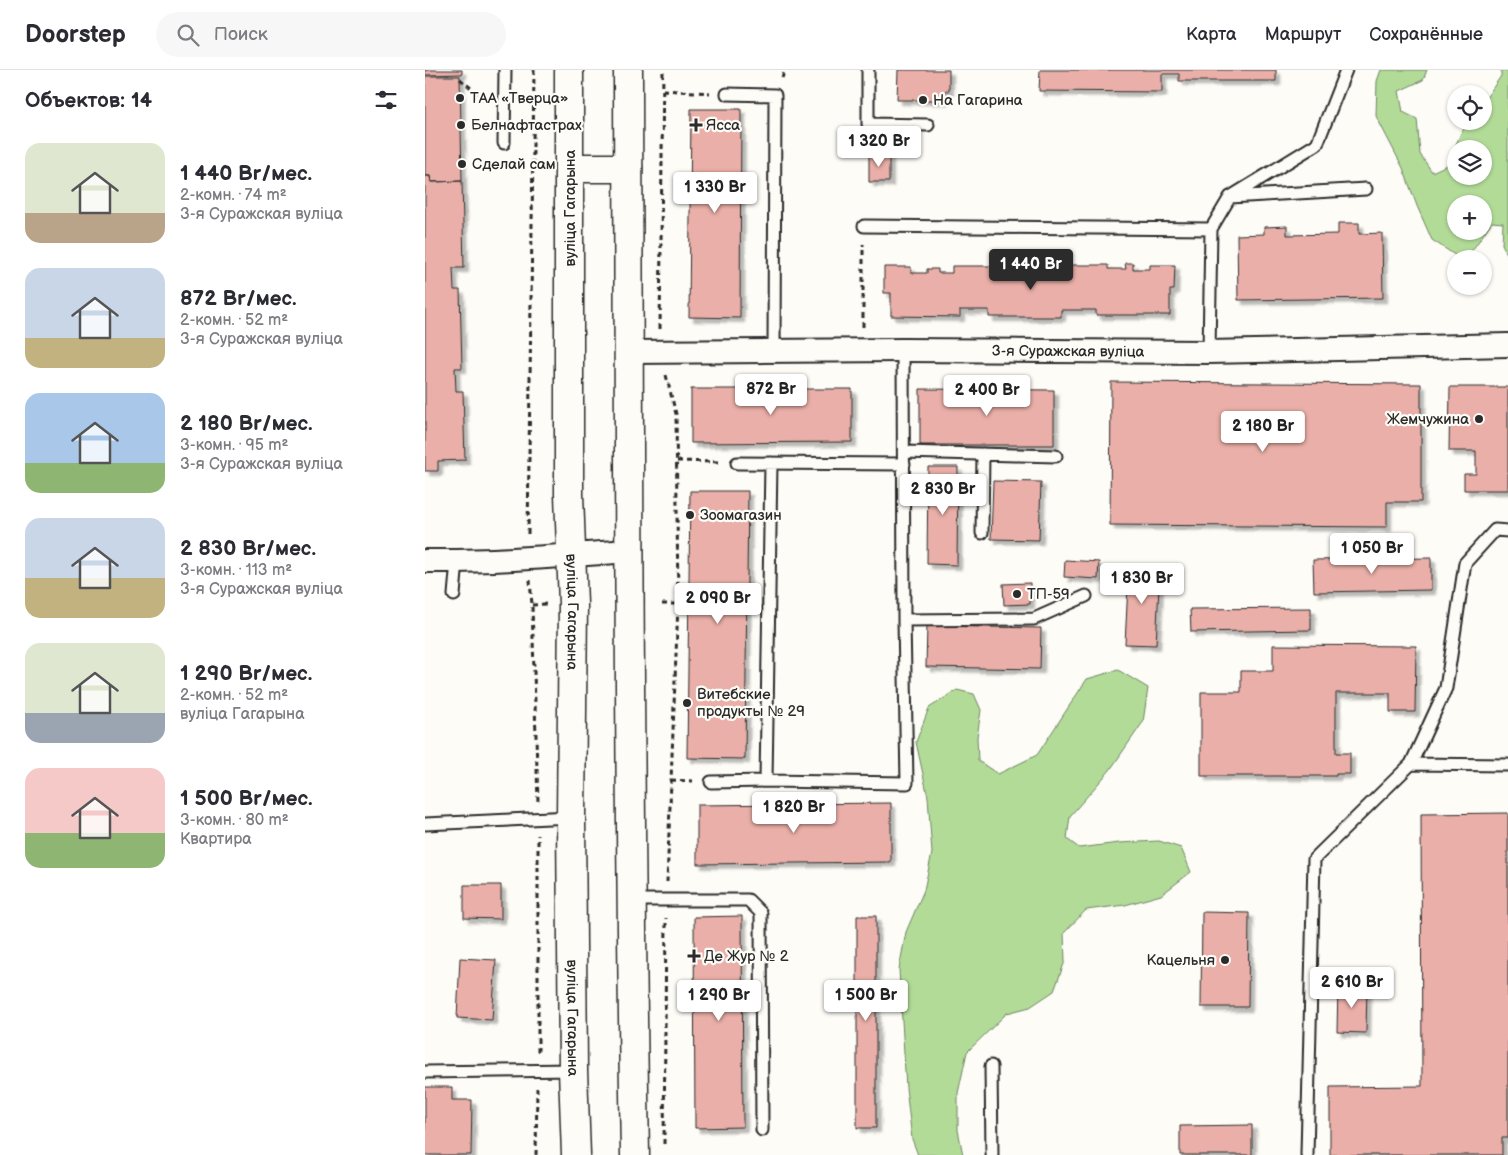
<!DOCTYPE html>
<html lang="ru">
<meta charset="utf-8">
<style>
:root{--surface:#fff;--page:#f7f7f7;--text:#2b2b33;--muted:#7c7c81;--line:#e1e1e2;--accent:#2b2b2b}
body{margin:0;font-family:"Balsamiq Sans",sans-serif;background:var(--page);color:var(--text);height:100vh;display:flex;flex-direction:column;font-size:19px;white-space:nowrap}
*{box-sizing:border-box;margin:0}
p{font-size:16px;color:var(--muted)}
.icon{flex:none;width:28px;height:28px;fill:none;stroke:currentColor;stroke-width:2;stroke-linecap:round;stroke-linejoin:round}
.map{position:relative;flex:1;overflow:hidden}
.panel{display:flex;flex-direction:column;background:var(--surface);width:425px}
.panel>*{flex:none}
.controls{position:absolute;left:1022px;top:15px;display:grid;gap:10px}
.controls a{display:grid;place-items:center;width:45px;height:45px;border-radius:50%;background:var(--surface);box-shadow:0 1px 4px #0004;font-size:25px}
.price{position:absolute;translate:-50% -42px;padding:0 11px;border-radius:5px;background:#fff;color:#222;font-size:16px;line-height:32px;filter:drop-shadow(0 1px 2px #0008)}
.price::after{content:'';position:absolute;left:50%;top:30px;width:15px;height:11px;margin-left:-8px;background:inherit;clip-path:polygon(0 0,100% 0,50% 100%)}
.price.current{background:var(--accent);color:#fff}
ul{padding:0;list-style:none}
li{display:flex;align-items:center;gap:15px;height:125px;padding:0 25px}
li span{display:grid;place-items:center;flex:none;width:140px;height:100px;border-radius:15px;color:#555}
li>.icon{margin-inline-start:auto}
span .icon{width:60px;height:60px;fill:#fffc;stroke-width:1}
li b{font-size:21px}
h2{display:flex;justify-content:space-between;align-items:center;height:60px;padding:0 25px;font-size:21px}
header{display:flex;align-items:center;gap:30px;box-sizing:border-box;height:70px;padding:0 25px;background:var(--surface);border-bottom:1px solid var(--line)}
header strong{font-size:24px}
nav{display:flex;gap:28px;margin-inline-start:auto;font-size:18px}
.search{width:350px;height:45px;background:var(--page);display:flex;align-items:center;gap:12px;box-sizing:border-box;padding:0 18px;border-radius:28px;color:var(--muted);font-size:19px}
main{display:flex;flex:1;min-height:0}
.map>svg:first-child{display:block}
</style>
<header>
<strong>Doorstep</strong>
<div class="search"><svg class="icon" aria-label="search" viewBox="0 0 24 24"><circle cx="10" cy="10" r="6"/><path d="M15 15l6 6"/></svg>Поиск</div>
<nav><a>Карта</a><a>Маршрут</a><a>Сохранённые</a></nav>
</header>
<main>
<section class="panel">
<h2>Объектов: 14<svg class="icon" aria-label="filters" viewBox="0 0 24 24"><path d="M4 7h16M4 17h16"/><circle cx="9" cy="7" r="2"/><circle cx="15" cy="17" r="2"/></svg></h2>
<ul>
<li><span style="background:linear-gradient(#dfe7d0 70%,#b9a48a 0)"><svg class="icon" aria-label="home" viewBox="0 0 24 24"><path d="M3 11l9-7 9 7M6 9v11h12V9"/></svg></span><div><b>1 440 Br/мес.</b><p>2-комн. · 74 m²</p><p>3-я Суражская вуліца</p></div></li>
<li><span style="background:linear-gradient(#c9d6e8 70%,#c2b280 0)"><svg class="icon" aria-label="home" viewBox="0 0 24 24"><path d="M3 11l9-7 9 7M6 9v11h12V9"/></svg></span><div><b>872 Br/мес.</b><p>2-комн. · 52 m²</p><p>3-я Суражская вуліца</p></div></li>
<li><span style="background:linear-gradient(#a9c7e8 70%,#8fb573 0)"><svg class="icon" aria-label="home" viewBox="0 0 24 24"><path d="M3 11l9-7 9 7M6 9v11h12V9"/></svg></span><div><b>2 180 Br/мес.</b><p>3-комн. · 95 m²</p><p>3-я Суражская вуліца</p></div></li>
<li><span style="background:linear-gradient(#c9d6e8 60%,#c2b280 0)"><svg class="icon" aria-label="home" viewBox="0 0 24 24"><path d="M3 11l9-7 9 7M6 9v11h12V9"/></svg></span><div><b>2 830 Br/мес.</b><p>3-комн. · 113 m²</p><p>3-я Суражская вуліца</p></div></li>
<li><span style="background:linear-gradient(#dfe7d0 70%,#9aa5b1 0)"><svg class="icon" aria-label="home" viewBox="0 0 24 24"><path d="M3 11l9-7 9 7M6 9v11h12V9"/></svg></span><div><b>1 290 Br/мес.</b><p>2-комн. · 52 m²</p><p>вуліца Гагарына</p></div></li>
<li><span style="background:linear-gradient(#f6c9c9 65%,#8fb573 0)"><svg class="icon" aria-label="home" viewBox="0 0 24 24"><path d="M3 11l9-7 9 7M6 9v11h12V9"/></svg></span><div><b>1 500 Br/мес.</b><p>3-комн. · 80 m²</p><p>Квартира</p></div></li>
</ul>
</section>
<div class="map">
<svg width="1083" height="1085" viewBox="0 0 1083 1085">
<defs>
<filter id="shadow"><feDropShadow dx="4.5" dy="4.5" stdDeviation="1" flood-color="#0004"/></filter>
</defs>
<rect width="100%" height="100%" fill="#fdfcf7"/>
<filter id="ink" filterUnits="userSpaceOnUse"><feTurbulence type="fractalNoise" baseFrequency=".02" numOctaves="2"/><feDisplacementMap in="SourceGraphic" scale="10" xChannelSelector="R" yChannelSelector="G"/><feConvolveMatrix kernelMatrix="1 2 1 2 8 2 1 2 1" color-interpolation-filters="sRGB"/></filter>
<g filter="url(#ink)">
<path fill="#b2db98" stroke="#6e8362" fill-rule="evenodd" d="M956 0H1002L998 10 974 21 978 42 992 49 995 84 1007 102 1022 95 1036 63 1045 51H1059V31L1076 6V0H1083V186L1077 174 1078 153 1067 152 1041 189H1036L1007 170 992 136 978 98 951 46 952 11ZM1031 79H1059V106H1031ZM1031 134H1059V161H1031Z
M693 600 723 618 718 652 685 700 645 746 642 769 654 778 694 773 734 771 756 778 766 802 736 825 700 835 661 840 639 863 640 891 629 921 605 937 582 943 542 982 533 1023V1060L538 1085H493L487 1069 481 1018 474 899 481 862 499 820 507 783 503 727 491 672 504 638 532 620 549 624 556 640 552 667 553 691 573 704 612 685 662 609Z"/>
<path fill="#eaafa8" stroke="#2b2b2b" filter="url(#shadow)" d="M0 0H37V4L0 5Z
M473 0H524V21H520V30H472Z
M615 0H851V11H754V4H737V22L614 21Z
M0 6H35L37 111 6 112 5 106H0Z
M266 39H316L315 248 264 247Z
M444 85H464V112H444Z
M0 106H5L6 112 37 111 39 198H28L29 220H35L37 298H30L31 321H38L40 390 13 391V401H0Z
M913 153H934V164L957 163 958 228 813 230 812 165 839 164V157L862 156V165L913 164Z
M700 193H708V199H725V195H750L749 220H745V245H671V240H636V247H564V240H535V247L466 246V223H459V197H486V203H502V199H513V203H527V196H576V201H594L595 199H604V202H622V195H683V199H701Z
M686 312 996 314V432H962V457L685 455Z
M1025 317H1083V420H1039V404H1051V381H1024Z
M266 319H427V372L266 373Z
M495 319 629 320V375H495Z
M503 397H533L532 495 502 494Z
M568 411 616 412 614 470 566 469Z
M265 421H323L320 689 262 688Z
M1006 488V520L889 522 888 490Z
M640 490 674 492 673 509 639 507Z
M704 495 735 497 731 575 700 574Z
M605 513V534L579 535 578 514Z
M886 538V560L766 562 765 539Z
M502 556 616 558 615 599 501 597Z
M848 575 991 576 990 642H965V623H911V683H925V704H911V706H776V622H816V601H848Z
M466 733V792L272 794V735Z
M1083 743V1068H1077V1085H905V1017L997 1016 996 744Z
M39 815H76V849L39 848Z
M777 842 824 843 823 937H776Z
M317 846 318 1057 270 1058 269 847Z
M432 846H451V1058H432Z
M35 888 71 890 67 950 32 948Z
M913 915 942 916 941 963 912 962Z
M0 1017H27V1030H47L46 1085H0Z
M827 1055V1085H755V1056Z"/>
<g fill="none" stroke-linecap="round" stroke-linejoin="round">
<defs>
<path id="lane" d="M443 0V54L503 55
M302 24 350 25 349 282
M79 73 80 0
M807 126 892 74 921 0
M439 156 786 159
M784 282 786 159 805 127 941 119
M479 382 631 386
M312 393 479 394
M346 393 341 711 482 713 479 550 478 280
M557 463 558 384
M29 525 32 491
M479 550 609 549 661 526
M986 694 1083 695
M286 712 341 711
M0 754 146 747
M206 830H323L336 843 337 1060
M566 996 567 1085
M0 1002 148 1000
M882 1085 889 789 986 694 1021 618 1040 493 1070 460 1083 461"/>
<g id="street">
<path id="s1" d="M203 282 478 280 784 282 1083 275"/>
<path d="M0 491C68 492 135 486 203 481"/>
</g>
<g id="primary">
<path id="s2" d="M144 0V424L148 534 146 747 148 1000 151 1085"/>
<path d="M203 0C204 362 204 723 210 1085"/>
<path d="M145 98H203"/>
</g>
</defs>
<use href="#lane" stroke="#2b2b2b" stroke-width="15"/>
<use href="#street" stroke="#2b2b2b" stroke-width="26"/>
<use href="#primary" stroke="#2b2b2b" stroke-width="31"/>
<path stroke="#2b2b2b" stroke-width="3" stroke-dasharray="5 4" stroke-linecap="butt" d="M357 8 360 0
M35 9 62 31
M238 20 285 23
M438 257V174
M235 259 238 0
M241 305 251 344 253 534 242 812
M252 391 294 392
M103 464 109 0
M105 510 107 535 113 732
M237 534H253
M107 535 121 534
M246 710 268 711
M113 982V765
M239 1074 241 848
M111 1085 112 1018"/>
<use href="#lane" stroke="#fdfcf7" stroke-width="11"/>
<use href="#street" stroke="#fdfcf7" stroke-width="22"/>
<use href="#primary" stroke="#fdfcf7" stroke-width="28"/>
</g>
</g>
<g fill="#2b2b2b" stroke="#fdfcf7" stroke-width="2">
<circle cx="35" cy="28" r="5"/>
<circle cx="498" cy="30" r="5"/>
<circle cx="36" cy="55" r="5"/>
<path d="M268.5 47.5h5v5h5v5h-5v5h-5v-5h-5v-5h5z"/>
<circle cx="37" cy="94" r="5"/>
<circle cx="1054" cy="349" r="5"/>
<circle cx="265" cy="445" r="5"/>
<circle cx="592" cy="524" r="5"/>
<circle cx="262" cy="633" r="5"/>
<path d="M266.5 878.5h5v5h5v5h-5v5h-5v-5h-5v-5h5z"/>
<circle cx="800" cy="890" r="5"/>
</g>
<g text-anchor="middle" stroke-width="4.5" stroke-linejoin="round" paint-order="stroke">
<g font-size="15" fill="#2b2b2b" stroke="#fdfcf7" text-anchor="start">
<text x="45" y="33">ТАА «Тверца»</text>
<text x="508" y="35">На Гагарина</text>
<text x="46" y="60">Белнафтастрах</text>
<text x="281" y="60">Ясса</text>
<text x="47" y="99">Сделай сам</text>
<text x="1044" y="354" text-anchor="end">Жемчужина</text>
<text x="275" y="450">Зоомагазин</text>
<text x="602" y="529">ТП-59</text>
<text x="272" y="629">Витебские<tspan x="272" dy="17">продукты № 29</tspan></text>
<text x="279" y="891">Де Жур № 2</text>
<text x="790" y="895" text-anchor="end">Кацельня</text>
</g>
<g font-size="15" fill="#2b2b2b" stroke="#fdfcf7">
<text transform="translate(145 138) rotate(-90)" y="5">вуліца Гагарына</text>
<text dy="5" stroke="none"><textPath href="#s1" startOffset="440">3-я Суражская вуліца</textPath></text>
<text dy="5" stroke="none"><textPath href="#s2" startOffset="542">вуліца Гагарына</textPath></text>
<text dy="5" stroke="none"><textPath href="#s2" startOffset="948">вуліца Гагарына</textPath></text>
</g>
</g>
</svg>
<div class="controls">
<a><svg class="icon" aria-label="locate" viewBox="0 0 24 24"><circle cx="12" cy="12" r="6"/><path d="M12 2v4M12 18v4M2 12h4M18 12h4"/></svg></a>
<a><svg class="icon" aria-label="layers" viewBox="0 0 24 24"><path d="M12 4l9 5-9 5-9-5zM3 14l9 5 9-5"/></svg></a>
<a>+</a>
<a>−</a>
</div>
<b class="price" style="left:454px;top:98px">1 320 Br</b>
<b class="price" style="left:290px;top:144px">1 330 Br</b>
<b class="price current" style="left:606px;top:221px">1 440 Br</b>
<b class="price" style="left:346px;top:346px">872 Br</b>
<b class="price" style="left:562px;top:347px">2 400 Br</b>
<b class="price" style="left:838px;top:383px">2 180 Br</b>
<b class="price" style="left:518px;top:446px">2 830 Br</b>
<b class="price" style="left:947px;top:505px">1 050 Br</b>
<b class="price" style="left:717px;top:535px">1 830 Br</b>
<b class="price" style="left:293px;top:555px">2 090 Br</b>
<b class="price" style="left:369px;top:764px">1 820 Br</b>
<b class="price" style="left:927px;top:939px">2 610 Br</b>
<b class="price" style="left:294px;top:952px">1 290 Br</b>
<b class="price" style="left:441px;top:952px">1 500 Br</b>
</div>
</main>
